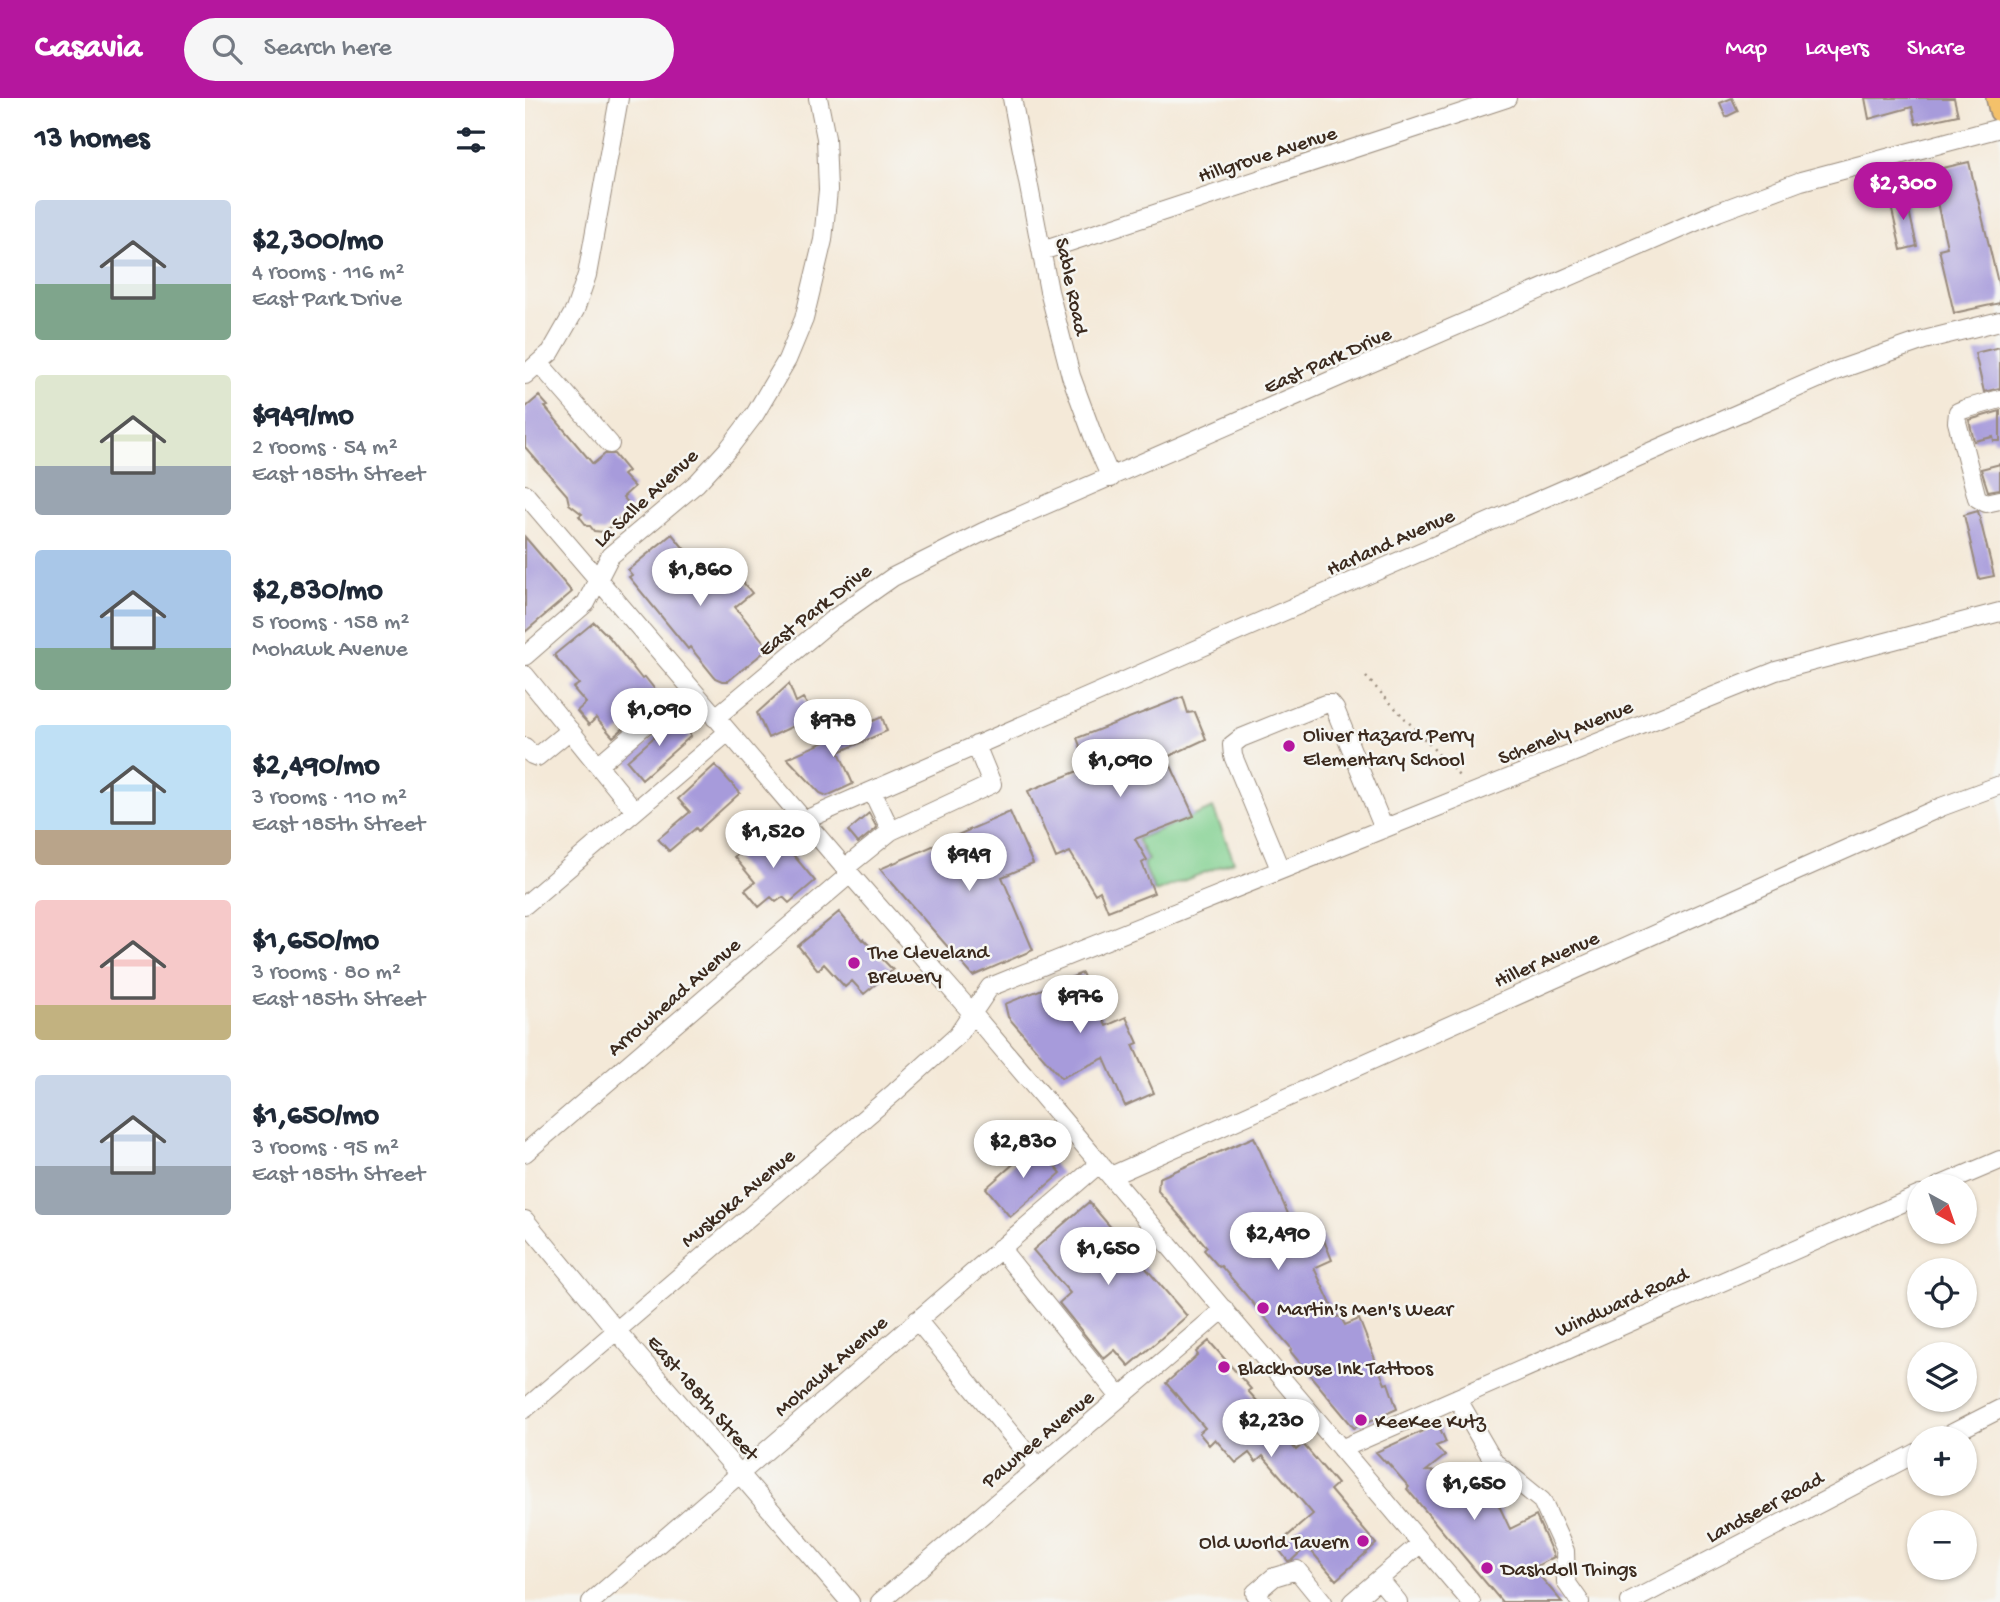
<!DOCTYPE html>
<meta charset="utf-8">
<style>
:root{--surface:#fff;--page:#f6f6f7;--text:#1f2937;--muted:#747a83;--accent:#b5179e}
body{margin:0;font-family:"Gochi Hand",sans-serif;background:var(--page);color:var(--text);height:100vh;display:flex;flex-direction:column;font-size:26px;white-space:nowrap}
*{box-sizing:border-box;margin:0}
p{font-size:23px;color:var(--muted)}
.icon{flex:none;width:38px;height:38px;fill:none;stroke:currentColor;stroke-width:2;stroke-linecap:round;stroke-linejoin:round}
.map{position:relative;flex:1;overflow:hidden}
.sheet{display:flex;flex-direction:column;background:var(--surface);width:525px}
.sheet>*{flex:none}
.needle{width:46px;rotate:140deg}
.buttons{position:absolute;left:1382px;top:1076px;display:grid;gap:14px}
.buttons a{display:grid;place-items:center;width:70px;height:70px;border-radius:50%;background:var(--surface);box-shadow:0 2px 5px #0004;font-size:35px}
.price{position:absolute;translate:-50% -60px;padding:0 16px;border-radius:24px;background:#fff;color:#222;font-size:23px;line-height:46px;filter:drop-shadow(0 2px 4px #0008)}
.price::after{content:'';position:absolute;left:50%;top:42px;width:21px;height:16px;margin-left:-10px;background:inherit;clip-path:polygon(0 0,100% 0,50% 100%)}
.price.selected{background:var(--accent);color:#fff}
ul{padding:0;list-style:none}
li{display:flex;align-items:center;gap:21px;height:175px;padding:0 35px}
li span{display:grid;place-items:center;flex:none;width:196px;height:140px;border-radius:7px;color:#555}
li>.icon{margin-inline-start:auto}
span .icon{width:84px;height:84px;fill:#fffc;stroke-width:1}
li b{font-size:30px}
h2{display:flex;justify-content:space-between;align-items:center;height:84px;padding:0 35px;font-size:30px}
header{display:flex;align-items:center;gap:42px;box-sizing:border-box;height:98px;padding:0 35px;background:var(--accent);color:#fff}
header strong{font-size:33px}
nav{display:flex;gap:38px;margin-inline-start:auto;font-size:24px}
.search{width:490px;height:63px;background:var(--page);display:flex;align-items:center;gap:18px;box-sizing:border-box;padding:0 24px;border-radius:38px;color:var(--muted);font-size:26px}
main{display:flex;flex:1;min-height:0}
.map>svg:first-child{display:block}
</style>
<header>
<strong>Casavia</strong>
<div class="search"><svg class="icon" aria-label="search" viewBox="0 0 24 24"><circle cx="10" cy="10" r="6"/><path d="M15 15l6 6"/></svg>Search here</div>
<nav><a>Map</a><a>Layers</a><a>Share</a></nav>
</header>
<main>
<section class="sheet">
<h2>13 homes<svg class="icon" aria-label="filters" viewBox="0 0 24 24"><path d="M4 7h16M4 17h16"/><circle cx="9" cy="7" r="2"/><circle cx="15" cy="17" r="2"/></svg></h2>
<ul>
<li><span style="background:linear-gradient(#c9d6e8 60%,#7fa58c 0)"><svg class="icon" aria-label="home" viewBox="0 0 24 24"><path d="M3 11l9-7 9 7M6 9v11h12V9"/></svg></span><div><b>$2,300/mo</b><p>4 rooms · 116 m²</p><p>East Park Drive</p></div></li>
<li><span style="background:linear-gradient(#dfe7d0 65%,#9aa5b1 0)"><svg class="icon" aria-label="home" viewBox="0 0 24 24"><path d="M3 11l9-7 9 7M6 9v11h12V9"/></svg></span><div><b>$949/mo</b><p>2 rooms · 54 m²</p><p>East 185th Street</p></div></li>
<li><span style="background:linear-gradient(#a9c7e8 70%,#7fa58c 0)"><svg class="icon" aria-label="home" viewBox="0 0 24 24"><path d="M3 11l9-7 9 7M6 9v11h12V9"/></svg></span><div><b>$2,830/mo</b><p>5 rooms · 158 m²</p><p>Mohawk Avenue</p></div></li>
<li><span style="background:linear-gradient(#bfe0f5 75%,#b9a48a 0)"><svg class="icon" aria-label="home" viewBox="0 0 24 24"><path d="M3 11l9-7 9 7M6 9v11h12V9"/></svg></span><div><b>$2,490/mo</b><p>3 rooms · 110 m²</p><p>East 185th Street</p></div></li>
<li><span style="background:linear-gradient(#f6c9c9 75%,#c2b280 0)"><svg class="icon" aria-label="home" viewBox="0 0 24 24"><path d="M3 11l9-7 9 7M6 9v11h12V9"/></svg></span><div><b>$1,650/mo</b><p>3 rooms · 80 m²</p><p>East 185th Street</p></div></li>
<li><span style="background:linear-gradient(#c9d6e8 65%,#9aa5b1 0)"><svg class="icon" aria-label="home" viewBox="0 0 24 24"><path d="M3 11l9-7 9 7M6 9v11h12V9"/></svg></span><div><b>$1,650/mo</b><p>3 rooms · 95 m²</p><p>East 185th Street</p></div></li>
</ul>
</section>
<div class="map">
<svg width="1475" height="1504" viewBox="0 0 1475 1504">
<rect width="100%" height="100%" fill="#f6f6f2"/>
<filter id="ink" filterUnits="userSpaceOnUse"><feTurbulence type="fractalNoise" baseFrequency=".0143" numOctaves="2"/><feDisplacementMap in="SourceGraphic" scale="14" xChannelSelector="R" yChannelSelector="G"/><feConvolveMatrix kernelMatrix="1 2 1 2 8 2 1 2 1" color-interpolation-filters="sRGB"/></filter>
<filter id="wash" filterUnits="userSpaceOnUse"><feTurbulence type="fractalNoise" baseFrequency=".00686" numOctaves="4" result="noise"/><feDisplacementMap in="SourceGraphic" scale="28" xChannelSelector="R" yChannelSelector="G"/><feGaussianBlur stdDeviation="1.57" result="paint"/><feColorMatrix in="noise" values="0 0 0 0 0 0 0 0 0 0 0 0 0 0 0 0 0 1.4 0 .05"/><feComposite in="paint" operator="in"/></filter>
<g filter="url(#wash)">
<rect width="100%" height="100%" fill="#f4e9d8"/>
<path fill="#81d090" stroke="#5e7d57" stroke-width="2" d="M688 710 709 763 630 794 618 765 623 762 612 741Z"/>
<g id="blocks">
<path fill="#a79bdb" d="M1207 0 1213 13 1201 19 1195 5Z
M1340 0H1429L1433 17 1391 26 1387 9 1344 21Z
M1444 64 1475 193V205L1429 215 1414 151 1422 149 1405 73Z
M1380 95 1392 148 1376 152 1364 99Z
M1475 249V290L1459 294 1450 255Z
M14 298 23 308 20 309 68 366 80 356H89L103 373 98 377 109 389 98 399 107 409 79 434 69 433 65 428H62L54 418 57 416 44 406 42 397 0 349V310Z
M1475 313V343H1469L1468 339 1449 343 1444 322Z
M1475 366V391L1463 393 1456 371Z
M1453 413 1469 478 1454 481 1439 417Z
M147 436 184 481 203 466 227 495 210 509 244 550 203 583H197L190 580 165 549 163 551 104 479 107 477 103 472Z
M0 439 47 494 0 534Z
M69 524 84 539 117 581 120 579 135 598 133 599 134 601 88 639 71 620 64 627 52 613 61 605 48 590 54 586 29 557Z
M264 586 271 604 278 600 290 618 243 640 232 615Z
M658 599 663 615 670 614 681 641 642 659 669 718 610 741 622 762 617 765 629 795 583 813 575 793 570 796 545 754 531 760 503 693 563 669 552 640Z
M357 619 362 633 314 654 328 686 302 698 295 695 262 660Z
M151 620 166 638 117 681 102 663Z
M190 667 215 695 173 733 171 730 144 753 133 741 165 714 153 701Z
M485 714 508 766 477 779 508 852 448 878 355 771Z
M344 715 352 730 333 745 323 733Z
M245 729 290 783 264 805 258 799 251 804 246 799 234 809 220 792 230 784 209 759Z
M314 814 337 842 338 841 368 872 339 896 327 883 320 889 299 866 293 872 273 848Z
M557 875 581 928 601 919 613 945 608 947 629 995 600 1008 579 960 536 980 483 919 480 906Z
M729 1039 771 1134 792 1125 807 1162 789 1170 812 1219 815 1218 820 1227 834 1221 860 1286 863 1285 872 1311 829 1330 765 1253 767 1251 696 1168 694 1169 679 1152 682 1149 633 1093 634 1080Z
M511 1046 536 1075 485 1119 461 1090Z
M564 1104 662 1218 604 1268 590 1252 579 1261 534 1205 545 1195 508 1152Z
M684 1243 726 1291 723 1293 733 1304 732 1306 771 1352 778 1346 812 1386 805 1392 851 1446 811 1482 782 1448 767 1462 763 1463 751 1448 788 1416 738 1358 731 1364 724 1355 711 1365 690 1341 684 1347 674 1335 680 1330 641 1285 673 1257 671 1254Z
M913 1326 921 1344 911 1348 920 1358 901 1373 929 1374 933 1383 945 1378 958 1404 970 1399 985 1431 1011 1418 1029 1459 1008 1470 1037 1504H977L882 1391 884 1389 862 1364 861 1365 851 1354Z"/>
</g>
</g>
<g filter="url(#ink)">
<use href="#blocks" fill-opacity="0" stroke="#988a7b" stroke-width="2"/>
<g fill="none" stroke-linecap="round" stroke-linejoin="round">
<defs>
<path id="minor" d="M487 0 524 193 546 278 571 346 586 380
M517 153 982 0
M14 265 85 346
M0 277 26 254 50 212 62 177 94 0
M1475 301 1440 311 1433 314 1432 324 1452 400 1461 405 1475 402
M0 396 325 776 448 916 946 1504
M0 558 61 505 85 458 172 385 204 350 230 316 262 262 279 221 298 142 303 92 301 40 293 0
M0 577 110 713
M190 620 307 522 368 479 458 434 1193 114 1276 83 1475 30
M0 649 7 657 12 659 45 632
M73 667 134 615
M347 693 366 733
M280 722 1313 272 1399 242 1475 223
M320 770 366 733 467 686 451 647
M755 771 708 658 707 647 716 640 800 606H806L810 611 859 731
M0 807 203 634
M0 1055 325 776
M586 1078 1416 709 1475 687
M1414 1088 1475 1062
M0 1122 91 1232 325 1504
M475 1150 595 1299
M392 1222 513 1369
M932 1300 969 1364 1017 1403 1040 1453 1041 1484 1055 1504
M0 1311 370 994 432 938 465 889 1251 573 1475 514
M1418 1340 1475 1311
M816 1351 1395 1097
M854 1481 873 1504
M66 1504 575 1065
M355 1504 699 1211
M738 1504 730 1495 749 1479 772 1472 798 1504
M827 1504 896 1445
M1105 1504 1395 1353"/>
<path id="major" d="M1472 0 1475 13"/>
</defs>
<use href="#minor" stroke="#988a7b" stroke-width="20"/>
<use href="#major" stroke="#988a7b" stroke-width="24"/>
<path stroke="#988a7b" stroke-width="2.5" stroke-dasharray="2 5" stroke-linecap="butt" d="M841 579 936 680"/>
<use href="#minor" stroke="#fff" stroke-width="18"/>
<use href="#major" stroke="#f4c16b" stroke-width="21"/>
</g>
</g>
<g fill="#b5179e" stroke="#f6f6f2" stroke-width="2.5">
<circle cx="764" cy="648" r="7"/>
<circle cx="329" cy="865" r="7"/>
<circle cx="738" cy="1210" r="7"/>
<circle cx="699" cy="1269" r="7"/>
<circle cx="836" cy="1322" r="7"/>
<circle cx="838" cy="1443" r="7"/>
<circle cx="962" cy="1470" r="7"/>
</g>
<g text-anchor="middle" stroke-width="5" stroke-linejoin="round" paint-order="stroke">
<g font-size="21" fill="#3b2a1e" stroke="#f6f6f2">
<text transform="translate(742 55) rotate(-18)" y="7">Hillgrove Avenue</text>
<text transform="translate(548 188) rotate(78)" y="7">Sable Road</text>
<text transform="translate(802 261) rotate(-24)" y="7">East Park Drive</text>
<text transform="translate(120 399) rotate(-43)" y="7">La Salle Avenue</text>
<text transform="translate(865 443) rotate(-24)" y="7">Harland Avenue</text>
<text transform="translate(289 511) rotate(-38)" y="7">East Park Drive</text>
<text transform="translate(1040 633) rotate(-22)" y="7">Schenely Avenue</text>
<text transform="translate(1021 860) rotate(-24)" y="7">Hiller Avenue</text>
<text transform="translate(148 898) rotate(-41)" y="7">Arrowhead Avenue</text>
<text transform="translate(212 1099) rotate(-40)" y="7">Muskoka Avenue</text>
<text transform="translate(1096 1203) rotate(-24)" y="7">Windward Road</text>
<text transform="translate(305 1267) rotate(-41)" y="7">Mohawk Avenue</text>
<text transform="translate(179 1299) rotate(49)" y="7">East 188th Street</text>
<text transform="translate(512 1340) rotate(-40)" y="7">Pawnee Avenue</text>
<text transform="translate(1239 1408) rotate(-28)" y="7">Landseer Road</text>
</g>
<g font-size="21" fill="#3b2a1e" stroke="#f6f6f2" text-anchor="start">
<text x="778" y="643">Oliver Hazard Perry<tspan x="778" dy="24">Elementary School</tspan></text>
<text x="343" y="860">The Cleveland<tspan x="343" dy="24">Brewery</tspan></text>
<text x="752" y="1217">Martin's Men's Wear</text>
<text x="713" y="1276">Blackhouse Ink Tattoos</text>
<text x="850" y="1329">KeeKee Kutz</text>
<text x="824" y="1450" text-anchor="end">Old World Tavern</text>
<text x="976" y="1477">Dashdoll Things</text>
</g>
</g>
</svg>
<div class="buttons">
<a><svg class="needle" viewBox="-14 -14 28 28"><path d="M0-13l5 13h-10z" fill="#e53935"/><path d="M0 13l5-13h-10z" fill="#747a83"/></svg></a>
<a><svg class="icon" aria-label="locate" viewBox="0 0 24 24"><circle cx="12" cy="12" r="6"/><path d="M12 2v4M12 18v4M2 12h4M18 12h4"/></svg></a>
<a><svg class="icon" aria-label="layers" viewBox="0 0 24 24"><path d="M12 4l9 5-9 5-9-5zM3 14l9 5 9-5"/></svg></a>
<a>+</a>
<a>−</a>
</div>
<b class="price selected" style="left:1378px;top:124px">$2,300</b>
<b class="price" style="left:175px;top:510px">$1,860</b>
<b class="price" style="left:134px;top:650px">$1,090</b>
<b class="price" style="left:308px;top:661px">$978</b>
<b class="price" style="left:595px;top:701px">$1,090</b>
<b class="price" style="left:248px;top:772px">$1,520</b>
<b class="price" style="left:444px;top:795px">$949</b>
<b class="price" style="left:555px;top:937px">$976</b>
<b class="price" style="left:498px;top:1082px">$2,830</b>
<b class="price" style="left:753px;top:1174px">$2,490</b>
<b class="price" style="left:583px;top:1189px">$1,650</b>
<b class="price" style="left:746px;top:1361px">$2,230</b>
<b class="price" style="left:949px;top:1424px">$1,650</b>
</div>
</main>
